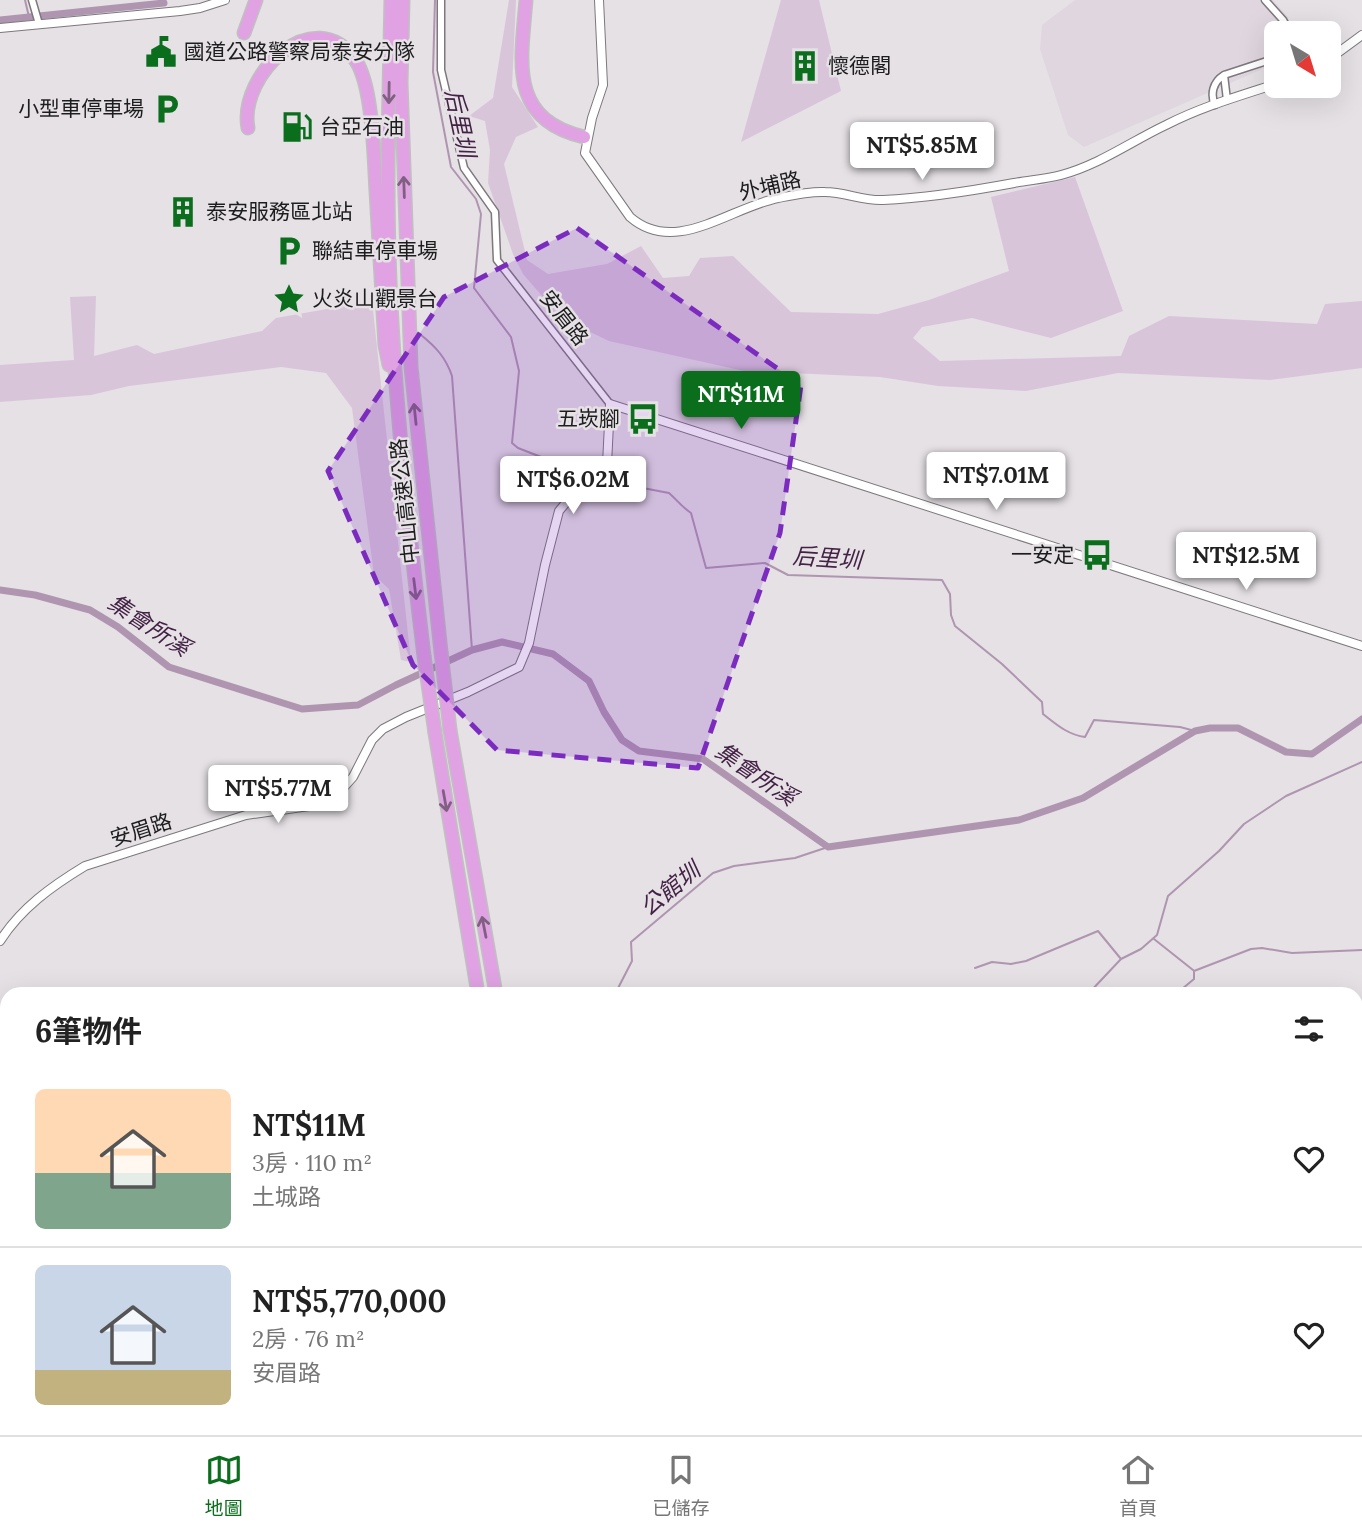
<!DOCTYPE html>
<html lang="zh-TW">
<meta charset="utf-8">
<style>
:root{--surface:#fff;--page:#f2f2f2;--text:#222;--muted:#767676;--line:#e0e0e0;--accent:#0a6e1d}
body{margin:0;font-family:Lora,"Noto Sans TC",serif;background:var(--page);color:var(--text);height:100vh;display:flex;flex-direction:column;font-size:26px;white-space:nowrap}
*{box-sizing:border-box;margin:0}
p{font-size:23px;color:var(--muted)}
.icon{flex:none;width:38px;height:38px;fill:none;stroke:currentColor;stroke-width:2;stroke-linecap:round;stroke-linejoin:round}
.map{position:relative;flex:1;overflow:hidden}
.details{position:absolute;left:0px;top:987px;width:1363px;height:448px;display:flex;flex-direction:column;background:var(--surface);border-radius:21px 21px 0 0;box-shadow:0 7px 28px #0002}
.details>*{flex:none}
.needle{width:46px;rotate:142deg}
.controls{position:absolute;left:1264px;top:21px;display:grid;gap:14px}
.controls a{display:grid;place-items:center;width:77px;height:77px;border-radius:10px;background:var(--surface);box-shadow:0 7px 28px #0002;font-size:35px}
.price{position:absolute;translate:-50% -60px;padding:0 16px;border-radius:7px;background:#fff;color:#222;font-size:23px;line-height:46px;filter:drop-shadow(0 2px 4px #0008)}
.price::after{content:'';position:absolute;left:50%;top:42px;width:21px;height:16px;margin-left:-10px;background:inherit;clip-path:polygon(0 0,100% 0,50% 100%)}
.price.active{background:var(--accent);color:#fff}
ul{padding:0;list-style:none}
li{display:flex;align-items:center;gap:21px;height:175px;padding:0 35px}
li+li{border-top:2px solid var(--line)}
li span{display:grid;place-items:center;flex:none;width:196px;height:140px;border-radius:10px;color:#555}
li>.icon{margin-inline-start:auto}
span .icon{width:84px;height:84px;fill:#fffc;stroke-width:1}
li b{font-size:30px}
h2{display:flex;justify-content:space-between;align-items:center;height:84px;padding:0 35px;font-size:30px}
.tab-bar{display:flex;justify-content:space-around;align-items:center;height:98px;border-top:2px solid var(--line);background:var(--surface);font-size:19px;color:var(--muted)}
.tab-bar a{display:grid;justify-items:center;gap:4px}
.tab-bar .active{color:var(--accent)}
.map>svg:first-child{display:block}
</style>
<div class="map">
<svg width="1362" height="1435" viewBox="0 0 1362 1435">
<rect width="100%" height="100%" fill="#e5e1e5"/>
<path fill="#e0d6e0" d="M1075 0H1273L1288 17 1291 33H1276V63L1084 147 1068 135 1040 49 1042 25Z"/>
<path fill="#d9c5da" d="M509 0H516L512 87 538 127 516 137 504 164 527 260 548 274 607 264 641 246 663 278 689 276 700 258 733 256 791 312 878 314 929 300 1009 271 991 197 1075 177 1123 311 1051 338 972 318 922 327 913 338 940 361 1121 356 1129 336 1169 316 1317 324 1325 304 1362 301V368L1270 380 1118 373 1026 391 938 386 880 377 744 371 609 341 582 328 549 304 523 274 513 254 488 183 490 150 485 121 469 116 493 98Z
M781 0H819L841 91 741 142Z
M96 296 94 356 137 345 154 354 262 331 276 318 372 301 411 662 401 660 389 589 374 575 352 408 326 373 281 367 129 386 91 395 0 402V365L74 360 70 297Z"/>
<g fill="none" stroke-linecap="round" stroke-linejoin="round">
<path stroke="#af95b0" stroke-width="2" d="M25 0 29 17
M435 0 433 72 451 167 476 199 481 214 474 288 511 337 519 371 512 443 518 448 595 478
M421 335C436 347 446 358 452 376L472 650
M601 480 669 493C677 500 682 507 691 513L706 568 765 563 788 575 942 580 950 594 951 615 955 626 1002 664 1042 702 1043 714C1056 724 1068 735 1085 737L1094 720 1180 727 1195 731
M1154 939 1193 970
M975 968 992 962 1011 964 1026 961 1098 931 1121 959
M615 994 632 961 631 942 713 873 734 866 795 858 828 847
M1088 994 1121 959 1141 949 1157 935 1168 896 1219 851 1244 824 1286 796 1362 762
M1176 994 1194 979V971L1251 949 1262 948 1292 953 1362 950
M0 1196 7 1188
M619 1435 628 1428"/>
<path stroke="#af95b0" stroke-width="7" d="M0 20 164 3
M0 590 35 595 90 610 118 627 169 667 302 709 358 705 396 685 472 650 502 642 553 654 589 681 604 712 622 740 639 751 703 759 828 847 1019 820 1083 798 1195 731 1210 728H1238L1286 752 1312 754 1362 719"/>
<defs>
<path id="minor" d="M32 0 39 24
M441 0V70L464 168 495 212 497 260 610 404
M1265 0 1283 20 1290 33
M1227 100 1224 75 1276 58
M1215 105C1210 94 1213 82 1224 75"/>
<path id="tertiary" d="M599 0 603 85 592 118 585 153 630 217C675 256 729 208 778 198 793 195 811 191 825 192 845 192 863 201 883 200 927 198 971 191 1014 183 1030 180 1046 179 1061 175 1099 165 1132 141 1166 125 1201 107 1239 96 1276 84
M0 28 180 11 200 8 225 0
M1328 60 1362 35
M0 941C21 908 52 886 85 866L246 815 316 805 327 801 336 796 353 777 372 740 383 729 406 717 468 692 519 667 529 643 545 565 559 511 574 493 599 479 607 464 610 404 1362 646
M0 1093 7 1108
M164 1428 166 1435"/>
<path id="motorway" d="M391 0C389 94 386 187 390 281 395 406 409 532 424 656
M403 0 401 83 411 367 441 652
M526 0C521 62 508 119 584 137
M244 33 256 0
M248 128C238 75 315 0 356 61 373 87 374 159 376 191 379 243 382 294 385 345L389 365
M450 730 496 994
M435 733 478 994
M561 1428 562 1435
M578 1428 579 1435"/>
</defs>
<use href="#minor" stroke="#7c787c" stroke-width="9"/>
<use href="#tertiary" stroke="#7c787c" stroke-width="10"/>
<use href="#motorway" stroke="#c0c0c0" stroke-width="15"/>
<use href="#minor" stroke="#fff" stroke-width="6"/>
<use href="#tertiary" stroke="#fff" stroke-width="8"/>
<use href="#motorway" stroke="#e0a2e3" stroke-width="12"/>
<defs>
<path id="motorway-bridge" d="M441 652 450 730
M424 656 435 733"/>
</defs>
<use href="#motorway-bridge" stroke="#c0c0c0" stroke-width="15" stroke-linecap="butt"/>
<use href="#motorway-bridge" stroke="#e0a2e3" stroke-width="12"/>
</g>
<defs><path id="oneway-shaft" d="M-6 0H5M1.5-3L5.5 0L1.5 3" fill="none" stroke-width="1.6" stroke-linecap="round" stroke-linejoin="round" transform="scale(1.75)"/></defs>
<g stroke="#7f6080">
<use href="#oneway-shaft" transform="translate(389 93) rotate(91)"/>
<use href="#oneway-shaft" transform="translate(404 187) rotate(-92)"/>
<use href="#oneway-shaft" transform="translate(415 414) rotate(-96)"/>
<use href="#oneway-shaft" transform="translate(415 589) rotate(83)"/>
<use href="#oneway-shaft" transform="translate(445 801) rotate(80)"/>
<use href="#oneway-shaft" transform="translate(484 927) rotate(-101)"/>
</g>
<path fill="#7b2cbf" fill-opacity="0.2" stroke="#7b2cbf" stroke-width="5" stroke-dasharray="14 9" stroke-linejoin="round" d="M577 228 801 385 780 533 698 768 497 750 413 665 328 471 444 297Z"/>
<defs>
<symbol id="civic-bare" viewBox="-9 -9 18 18"><path d="M-.6-6.5H3V-4.5H.6V-3L4-1V1h2V6H-6V1h2V-1L-.6-3ZM-1.2 2.5V6h2.4V2.5Z" fill="#0a6e1d" stroke="#e5e1e5" stroke-width="2.5" paint-order="stroke"/></symbol>
<symbol id="building-bare" viewBox="-9 -9 18 18"><path d="M-4-6H4V6H1V3H-1V6H-4ZM-2.5-4.3h1.7v1.8h-1.7ZM.8-4.3h1.7v1.8H.8ZM-2.5-1h1.7V.8h-1.7ZM.8-1h1.7V.8H.8Z" fill="#0a6e1d" stroke="#e5e1e5" stroke-width="2.5" paint-order="stroke"/></symbol>
<symbol id="parking-bare" viewBox="-9 -9 18 18"><path d="M-3.5-5.5H1a3.5 3.5 0 0 1 0 7H-1V5.5H-3.5ZM-1-3.4V-.6H.8a1.4 1.4 0 0 0 0-2.8Z" fill="#0a6e1d" stroke="#e5e1e5" stroke-width="2.5" paint-order="stroke"/></symbol>
<symbol id="fuel-bare" viewBox="-9 -9 18 18"><path d="M-5.5-6h7V0h2V4h1.3V-2.5L3-4.5l.8-.8L6-3V5H2.5V1h-1V6h-7ZM-4.2-4.7v3.2H.2V-4.7Z" fill="#0a6e1d" stroke="#e5e1e5" stroke-width="2.5" paint-order="stroke"/></symbol>
<symbol id="sight-bare" viewBox="-9 -9 18 18"><path d="M0-6L1.8-2.2L6-1.7L2.9 1.2L3.7 5.4L0 3.3L-3.7 5.4L-2.9 1.2L-6-1.7L-1.8-2.2Z" fill="#0a6e1d" stroke="#e5e1e5" stroke-width="2.5" paint-order="stroke"/></symbol>
<symbol id="bus-bare" viewBox="-9 -9 18 18"><path d="M-5-6H5V4H4V6H2V4H-2V6H-4V4H-5ZM-3.5-4V0h7V-4ZM-3.5 1.2v1.5H-2V1.2ZM2 1.2v1.5H3.5V1.2Z" fill="#0a6e1d" stroke="#e5e1e5" stroke-width="2.5" paint-order="stroke"/></symbol>
</defs>
<g fill-rule="evenodd">
<use href="#civic-bare" x="139" y="30" width="44" height="44"/>
<use href="#building-bare" x="783" y="44" width="44" height="44"/>
<use href="#parking-bare" x="145" y="87" width="44" height="44"/>
<use href="#fuel-bare" x="275" y="105" width="44" height="44"/>
<use href="#building-bare" x="161" y="190" width="44" height="44"/>
<use href="#parking-bare" x="267" y="229" width="44" height="44"/>
<use href="#sight-bare" x="267" y="277" width="44" height="44"/>
<use href="#bus-bare" x="621" y="397" width="44" height="44"/>
<use href="#bus-bare" x="1075" y="533" width="44" height="44"/>
</g>
<g text-anchor="middle" stroke-width="5" stroke-linejoin="round" paint-order="stroke">
<g font-size="21" fill="#1e1d1e" stroke="#e5e1e5" text-anchor="start">
<text x="184" y="59">國道公路警察局泰安分隊</text>
<text x="828" y="73">懷德閣</text>
<text x="144" y="116" text-anchor="end">小型車停車場</text>
<text x="320" y="134">台亞石油</text>
<text x="206" y="219">泰安服務區北站</text>
<text x="312" y="258">聯結車停車場</text>
<text x="312" y="306">火炎山觀景台</text>
<text x="620" y="426" text-anchor="end">五崁腳</text>
<text x="1074" y="562" text-anchor="end">一安定</text>
</g>
<g font-size="21" fill="#1e1d1e" stroke="#e5e1e5">
<text transform="translate(770 186) rotate(-13)" y="7">外埔路</text>
<text transform="translate(564 318) rotate(52)" y="7">安眉路</text>
<text transform="translate(405 501) rotate(-96)" y="7">中山高速公路</text>
<text transform="translate(141 830) rotate(-18)" y="7">安眉路</text>
</g>
<g font-size="23" font-style="italic" fill="#442246" stroke="#e5e1e5">
<text transform="translate(460 123) rotate(78)" y="8">后里圳</text>
<text transform="translate(827 558) rotate(4)" y="8">后里圳</text>
<text transform="translate(149 625) rotate(33)" y="8">集會所溪</text>
<text transform="translate(756 774) rotate(34)" y="8">集會所溪</text>
<text transform="translate(670 889) rotate(-39)" y="8">公館圳</text>
</g>
</g>
</svg>
<div class="controls">
<a><svg class="needle" viewBox="-14 -14 28 28"><path d="M0-13l5 13h-10z" fill="#e53935"/><path d="M0 13l5-13h-10z" fill="#767676"/></svg></a>
</div>
<b class="price" style="left:922px;top:182px">NT$5.85M</b>
<b class="price active" style="left:741px;top:431px">NT$11M</b>
<b class="price" style="left:996px;top:512px">NT$7.01M</b>
<b class="price" style="left:573px;top:516px">NT$6.02M</b>
<b class="price" style="left:1246px;top:592px">NT$12.5M</b>
<b class="price" style="left:278px;top:825px">NT$5.77M</b>
<section class="details">
<h2>6筆物件<svg class="icon" aria-label="filters" viewBox="0 0 24 24"><path d="M4 7h16M4 17h16"/><circle cx="9" cy="7" r="2"/><circle cx="15" cy="17" r="2"/></svg></h2>
<ul>
<li><span style="background:linear-gradient(#ffd9b3 60%,#7fa58c 0)"><svg class="icon" aria-label="home" viewBox="0 0 24 24"><path d="M3 11l9-7 9 7M6 9v11h12V9"/></svg></span><div><b>NT$11M</b><p>3房 · 110 m²</p><p>土城路</p></div><svg class="icon" aria-label="heart" viewBox="0 0 24 24"><path d="M12 20l-8-8c-3-5 5-10 8-4 3-6 11-1 8 4z"/></svg></li>
<li><span style="background:linear-gradient(#c9d6e8 75%,#c2b280 0)"><svg class="icon" aria-label="home" viewBox="0 0 24 24"><path d="M3 11l9-7 9 7M6 9v11h12V9"/></svg></span><div><b>NT$5,770,000</b><p>2房 · 76 m²</p><p>安眉路</p></div><svg class="icon" aria-label="heart" viewBox="0 0 24 24"><path d="M12 20l-8-8c-3-5 5-10 8-4 3-6 11-1 8 4z"/></svg></li>
</ul>
</section>
</div>
<nav class="tab-bar">
<a class="active"><svg class="icon" aria-label="map" viewBox="0 0 24 24"><path d="M3 6l6-2 6 2 6-2v14l-6 2-6-2-6 2zM9 4v14M15 6v14"/></svg>地圖</a>
<a><svg class="icon" aria-label="saved" viewBox="0 0 24 24"><path d="M7 4h10v16l-5-4-5 4z"/></svg>已儲存</a>
<a><svg class="icon" aria-label="home" viewBox="0 0 24 24"><path d="M3 11l9-7 9 7M6 9v11h12V9"/></svg>首頁</a>
</nav>
